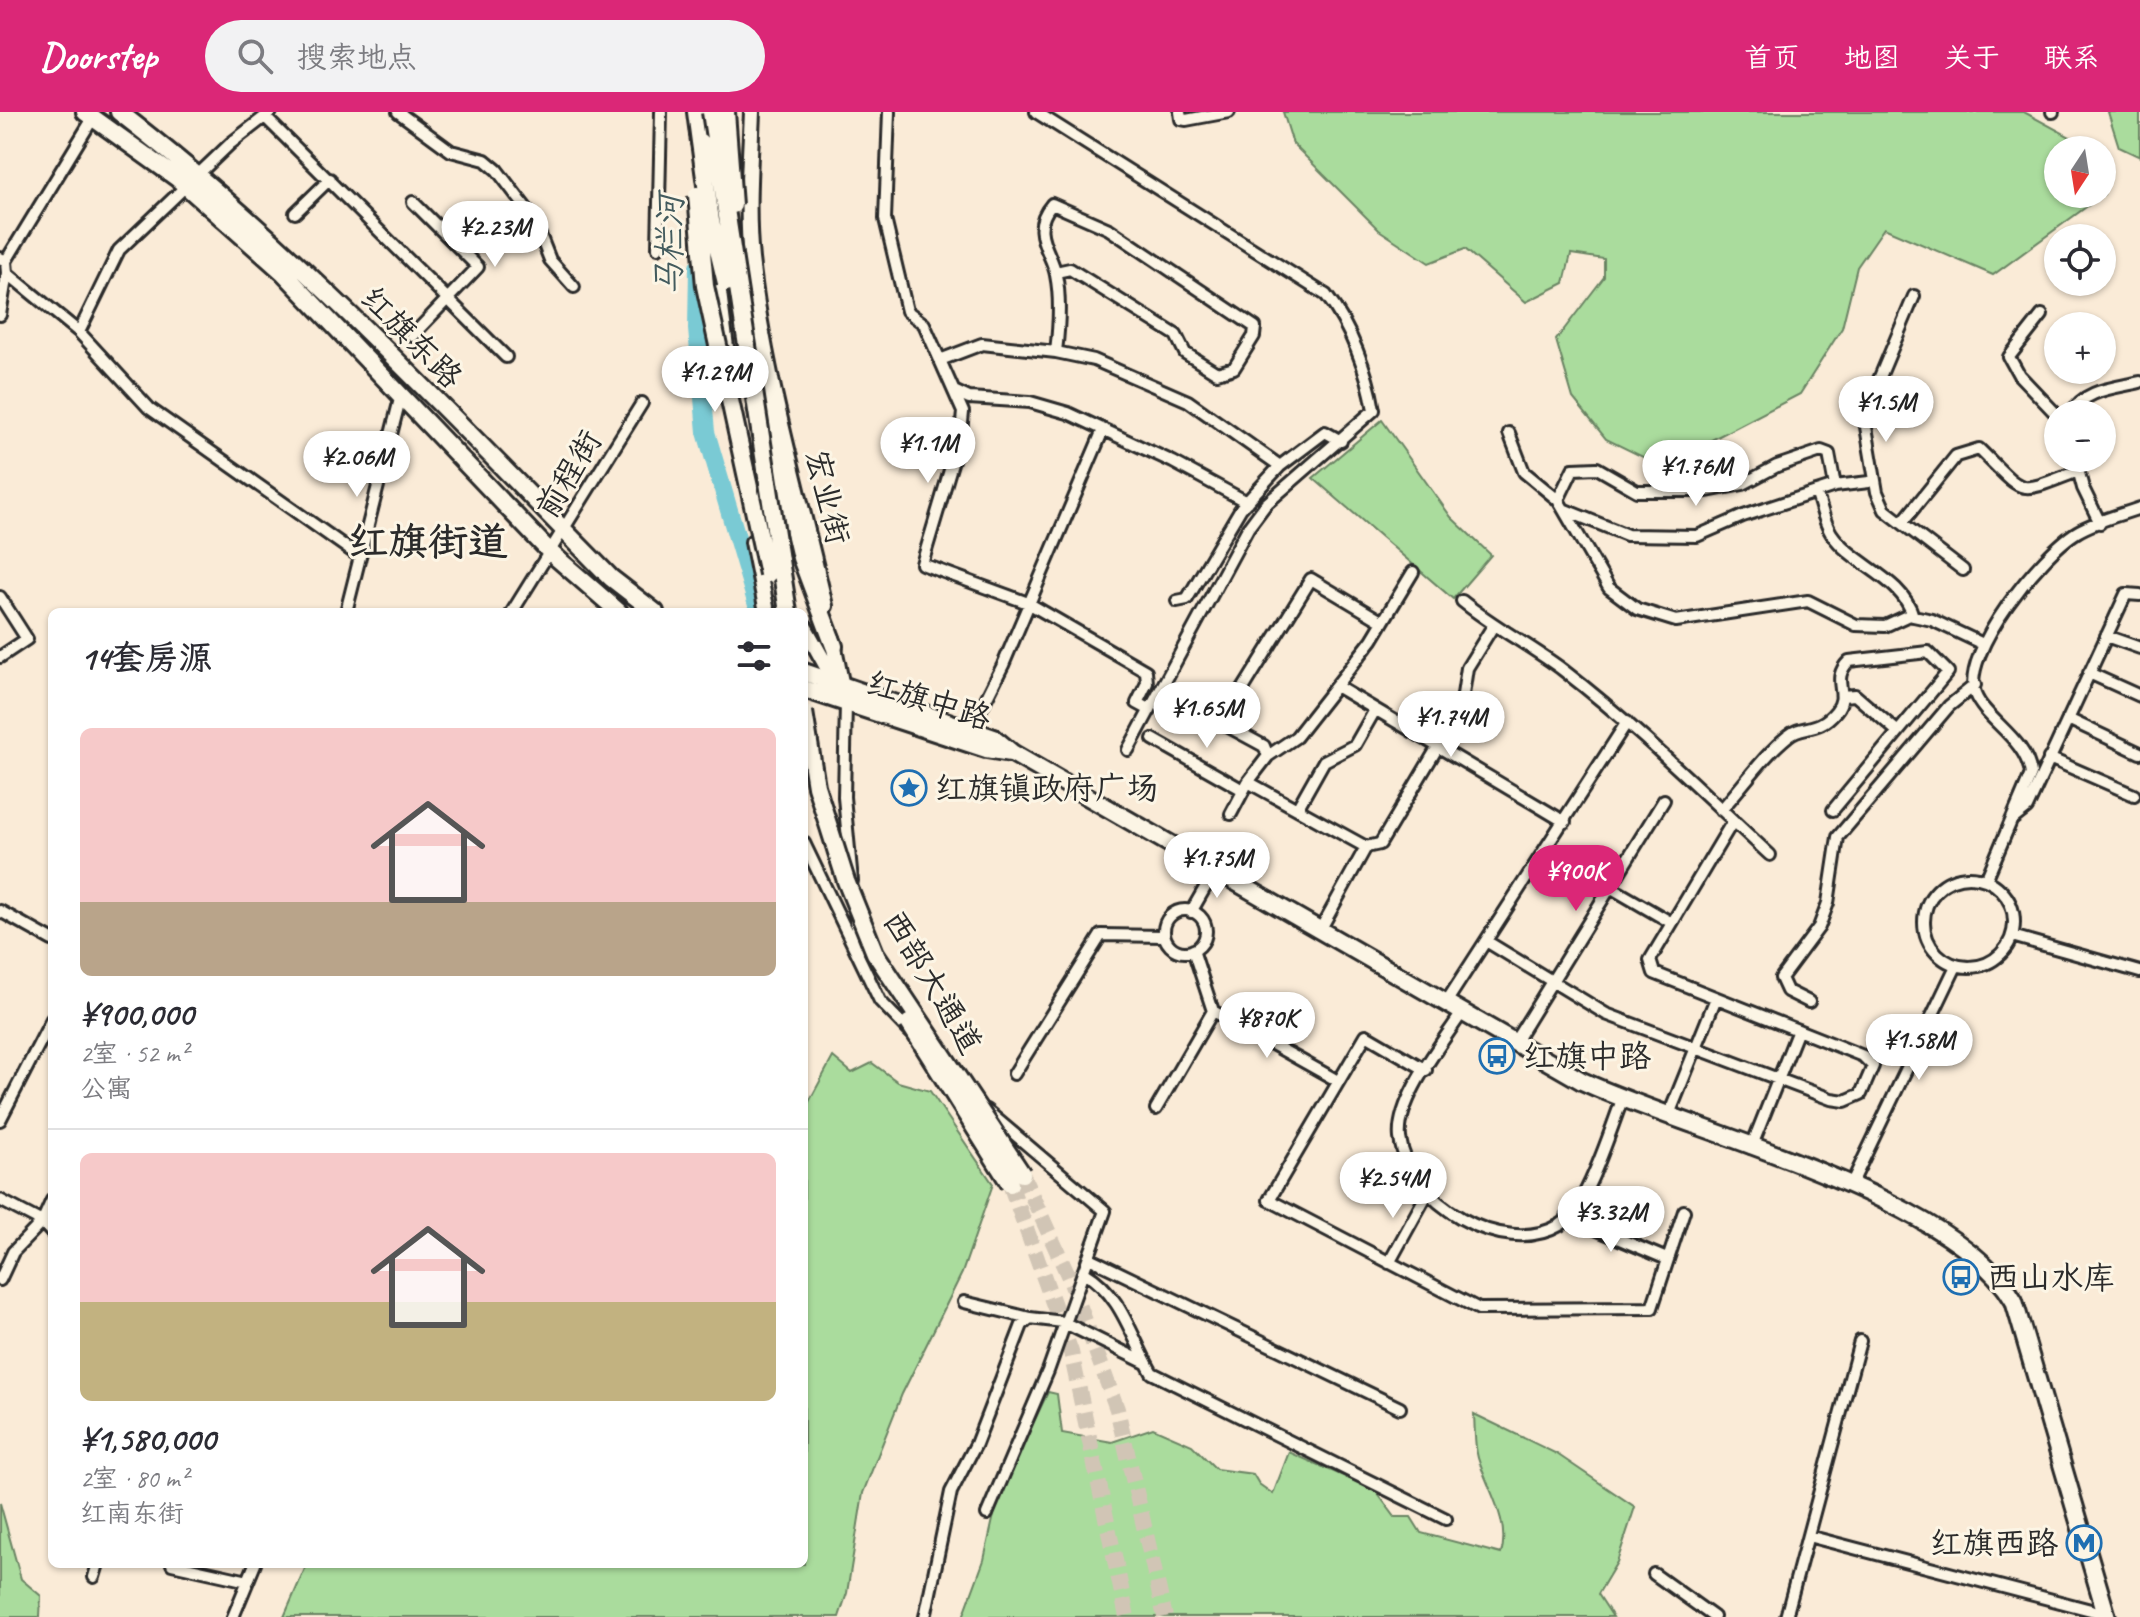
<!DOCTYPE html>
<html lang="zh">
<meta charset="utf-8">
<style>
:root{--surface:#fff;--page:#f2f2f3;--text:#2b2b33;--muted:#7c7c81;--line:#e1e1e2;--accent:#db2777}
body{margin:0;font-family:Caveat,"LXGW WenKai TC",sans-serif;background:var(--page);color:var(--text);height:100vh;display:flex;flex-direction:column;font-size:30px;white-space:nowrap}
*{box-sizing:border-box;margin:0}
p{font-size:26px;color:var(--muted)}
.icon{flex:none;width:44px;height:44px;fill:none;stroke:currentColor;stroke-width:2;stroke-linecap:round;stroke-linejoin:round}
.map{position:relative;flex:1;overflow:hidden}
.sheet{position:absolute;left:48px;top:496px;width:760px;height:960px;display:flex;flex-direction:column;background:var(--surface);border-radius:12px;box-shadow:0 2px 6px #0004}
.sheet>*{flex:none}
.needle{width:52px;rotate:192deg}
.fabs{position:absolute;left:2044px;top:24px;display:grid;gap:16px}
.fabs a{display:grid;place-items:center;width:72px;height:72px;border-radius:50%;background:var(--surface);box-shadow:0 2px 6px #0004;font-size:40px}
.price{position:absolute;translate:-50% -68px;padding:0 18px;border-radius:28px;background:#fff;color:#222;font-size:26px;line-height:52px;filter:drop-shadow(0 2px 4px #0008)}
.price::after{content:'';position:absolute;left:50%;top:48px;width:24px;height:18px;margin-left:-12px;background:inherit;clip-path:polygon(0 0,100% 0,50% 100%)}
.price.active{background:var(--accent);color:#fff}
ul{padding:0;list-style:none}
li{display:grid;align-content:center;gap:16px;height:424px;padding:0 32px}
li+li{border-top:2px solid var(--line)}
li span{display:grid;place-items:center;height:248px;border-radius:12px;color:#555}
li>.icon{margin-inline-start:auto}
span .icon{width:144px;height:144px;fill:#fffc;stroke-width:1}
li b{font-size:34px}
h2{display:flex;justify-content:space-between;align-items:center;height:96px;padding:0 32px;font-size:34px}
header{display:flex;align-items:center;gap:48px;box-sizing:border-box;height:112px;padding:0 40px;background:var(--accent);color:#fff}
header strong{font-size:38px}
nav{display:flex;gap:44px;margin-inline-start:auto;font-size:28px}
.search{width:560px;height:72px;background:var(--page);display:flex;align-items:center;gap:20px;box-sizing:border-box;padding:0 28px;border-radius:44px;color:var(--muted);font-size:30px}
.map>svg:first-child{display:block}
</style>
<header>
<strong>Doorstep</strong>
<div class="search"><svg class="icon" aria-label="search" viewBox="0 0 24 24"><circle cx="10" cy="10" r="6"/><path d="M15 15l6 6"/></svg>搜索地点</div>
<nav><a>首页</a><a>地图</a><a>关于</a><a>联系</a></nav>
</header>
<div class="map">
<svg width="2140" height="1505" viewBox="0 0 2140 1505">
<rect width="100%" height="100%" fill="#faebd7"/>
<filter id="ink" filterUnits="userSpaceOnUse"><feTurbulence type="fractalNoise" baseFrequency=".0125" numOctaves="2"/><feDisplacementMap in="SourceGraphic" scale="16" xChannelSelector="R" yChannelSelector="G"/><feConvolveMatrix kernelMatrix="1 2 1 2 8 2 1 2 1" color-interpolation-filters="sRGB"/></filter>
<g filter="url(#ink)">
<path fill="#aadc9d" stroke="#6a8464" stroke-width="2" d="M1283 0H2024L2074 27 2087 38H2058V82H2102V51L2104 82 1993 163 1884 116 1857 155 1842 216 1800 282 1698 335 1657 352 1606 327 1573 286 1556 228 1604 165V147L1571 142 1564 171 1526 190 1465 137 1429 151 1379 118 1293 32Z
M2108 0H2140V45L2119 35Z
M1382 308 1451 405 1491 443 1453 487 1313 366Z
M833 945 852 961 872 951 898 970 930 979 993 1072 962 1161 902 1282 863 1381 847 1481 839 1505H284L307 1452H804V999Z
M1048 1280 1057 1282 1062 1321 1112 1330 1153 1316 1192 1333 1216 1357 1253 1362 1259 1372 1273 1382 1289 1340 1375 1378 1395 1405H1411L1421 1421 1501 1442C1511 1410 1487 1376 1478 1346 1474 1332 1475 1316 1474 1302L1557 1342 1635 1395 1617 1450 1598 1482 1613 1505H963L984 1448 998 1385Z
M0 1391 21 1467 41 1484 40 1505H0Z"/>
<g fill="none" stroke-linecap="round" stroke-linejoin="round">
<path stroke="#7acad4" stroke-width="18" d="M698 155 697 217 706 320 759 500"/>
<path stroke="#d1c5b5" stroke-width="16" stroke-dasharray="16 8" stroke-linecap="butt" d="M1022 1062 1069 1165 1117 1297 1165 1505
M1010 1072 1071 1240 1127 1505"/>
<defs>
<path id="minor" d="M398 0 451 39 485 48 497 58 533 105 550 148 574 175
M889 0 885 107 907 199 924 212 963 300 961 321 922 452 1028 491 1146 559 1147 571 1137 591 1150 598
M1036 0 1326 183C1350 213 1368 261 1374 298L1266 392 1248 416 1128 638
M1180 0 1181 7 1186 8 1229 0
M2052 0H2053
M266 6 506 245
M295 101 330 67
M658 136 661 0
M0 146 6 149 7 161 79 220 149 296 360 445
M6 149 93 6
M1056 160 1070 157 1176 223 1185 241 1217 261 1234 256 1254 224 1255 215 1109 117 1052 92C1028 120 1052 139 1056 163 1061 187 1059 215 1056 240
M1914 184 1864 303 1877 380 1885 398 1963 458
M0 203 7 161
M2042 203 2009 245 2019 263 2058 304
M79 220 119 138 231 31 271 0
M412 224 478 155 413 90
M940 248 982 232 1056 240 1094 248 1188 289 1280 354
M954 279 969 286 1030 290 1068 301 1173 350 1247 390
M2071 302C2083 277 2116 276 2140 270
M1509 321 1524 360 1558 388 1609 476 1637 497 1676 509 1808 489 1856 513 1885 514 1909 503 1932 508 1983 532
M2075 346 2083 376 2100 411
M1816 380C1821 393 1824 410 1831 421 1853 454 1902 465 1913 504
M1558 388 1573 357 1597 356 1637 379H1707L1743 372 1777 354 1821 339 1829 342 1835 374
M1565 398 1627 423 1697 424 1743 404 1835 374 1869 370
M1902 411 1956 344 1979 337C2027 384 2015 383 2078 359
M0 485 27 527 0 545
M1177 489 1187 487 1241 396 1280 354 1325 320 1341 329
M1462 489C1494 515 1531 534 1563 558 1637 615 1702 680 1770 743
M346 500 401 283
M512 500 642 291
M2106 524 2140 536
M2089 561 2140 584
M1336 574 1565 710
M1842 584 1855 583 1898 620
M846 592 844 685 852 769
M2068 607 2140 641
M969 621 1003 553 1103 318
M1153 627 1243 678
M1268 644 1264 634 1229 615 1227 603 1311 467 1383 510
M2049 646 2134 683
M1248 670 1268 644 1296 625 1372 528 1413 460
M1297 697 1324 649 1355 633 1375 598
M1721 698C1743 674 1763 644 1788 624 1803 611 1817 622 1836 599 1851 581 1829 569 1849 549L1928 540 1948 560 1833 698
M1231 702 1248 670 1366 735 1319 820
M2013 707 2027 696 2126 482 2140 483
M804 731 880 889 911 921
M1366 735 1380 732 1461 596 1467 556 1493 514
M1558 745 1672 811
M1924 810a45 45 0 1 1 90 0a45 45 0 1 1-90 0Z
M1986 768 2031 662C2026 626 1985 608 1975 582 1960 541 2043 440 2077 420 2095 409 2120 403 2140 396
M1164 819a21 21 0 1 1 42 0a21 21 0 1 1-42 0Z
M0 799 52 828
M1191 800 1214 760
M855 805 858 841
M2012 824 2140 860
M1486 829 1606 902 1831 987 1845 989 1861 982 1873 954 1863 944 1654 861 1650 848 1733 709
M1809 890 1787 879 1781 866 1819 815 1828 791 1838 725 1949 594 1975 573
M1445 892 1627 610
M1213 899 1338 969
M1461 902C1441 933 1396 988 1400 1026 1408 1090 1502 1147 1560 1113 1586 1098 1611 1016 1622 988
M1514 931 1664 688
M1426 958 1366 923 1269 1088 1479 1197 1652 1196 1684 1099
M1014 962 1101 823 1164 824
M1156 997 1213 899 1193 838
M986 998 1105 1099 1048 1259 987 1402
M1668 1005 1716 886
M0 1008 52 907
M1751 1036 1798 918
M1851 1073 1956 854
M0 1088 42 1110 13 1140 0 1168
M52 1088 42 1110 52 1121
M1567 1105 1667 1147
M1089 1146 1400 1296
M1389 1151 1427 1082
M1085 1161C1122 1183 1131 1225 1152 1261L1446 1407
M964 1190 1030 1206
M1808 1424 2106 1502
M172 1452 248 1469
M1654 1462 1714 1505
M94 1465 98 1452
M233 1505 255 1452
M925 1505 951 1380 976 1332 1022 1213 1030 1206 1063 1210 1144 1250
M1786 1505 1860 1229"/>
<path id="secondary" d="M752 0C750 49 746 98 751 147 764 264 799 379 825 494
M716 157 728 251
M753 430 767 500
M804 514 837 573
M832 526 843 580"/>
<path id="primary" d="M85 0 177 66 283 160 551 441 619 500
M119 0C299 139 452 305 611 466L655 500
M804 560 994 626 1012 641 1582 969C1694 1021 1954 1083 2014 1189L2107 1505
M804 577 986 637 1011 641"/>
<path id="trunk" d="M696 0 700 30
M754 244 801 446 834 534"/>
</defs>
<use href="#minor" stroke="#2b2b2b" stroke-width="16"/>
<use href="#secondary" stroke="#2b2b2b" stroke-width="20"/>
<use href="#primary" stroke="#2b2b2b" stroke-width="22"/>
<use href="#trunk" stroke="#2b2b2b" stroke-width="22"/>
<use href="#minor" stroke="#fcf5e5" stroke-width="10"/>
<use href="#secondary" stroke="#fcf5e5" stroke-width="14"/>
<use href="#primary" stroke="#fcf5e5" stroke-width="16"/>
<use href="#trunk" stroke="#fcf5e5" stroke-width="16"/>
<defs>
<path id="trunk-bridge" d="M711 0 788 500
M726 0 733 93
M700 30 711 109 726 171
M697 83 705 174 768 462
M804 600 816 674 846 769 875 841 1022 1062
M909 911 1010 1072"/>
</defs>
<use href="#trunk-bridge" stroke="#2b2b2b" stroke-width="22" stroke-linecap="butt"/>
<use href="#trunk-bridge" stroke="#fcf5e5" stroke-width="16"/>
</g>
</g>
<defs>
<symbol id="sight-ring" viewBox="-11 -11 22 22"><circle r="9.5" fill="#fcf5e5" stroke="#1f6fb2" stroke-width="1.5"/><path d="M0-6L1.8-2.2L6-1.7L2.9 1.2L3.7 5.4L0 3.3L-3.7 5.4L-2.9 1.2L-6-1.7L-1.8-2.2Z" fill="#1f6fb2"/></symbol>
<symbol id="bus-ring" viewBox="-11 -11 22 22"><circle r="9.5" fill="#fcf5e5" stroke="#1f6fb2" stroke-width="1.5"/><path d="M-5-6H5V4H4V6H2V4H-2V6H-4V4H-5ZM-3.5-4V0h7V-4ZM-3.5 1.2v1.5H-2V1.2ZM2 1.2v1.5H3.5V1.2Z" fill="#1f6fb2"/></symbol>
<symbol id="metro-ring" viewBox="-11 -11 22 22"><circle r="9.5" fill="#fcf5e5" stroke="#1f6fb2" stroke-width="1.5"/><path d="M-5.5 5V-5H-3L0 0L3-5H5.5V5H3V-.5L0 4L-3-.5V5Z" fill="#1f6fb2"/></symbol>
</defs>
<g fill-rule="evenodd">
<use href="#sight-ring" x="889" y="656" width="40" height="40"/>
<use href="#bus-ring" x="1477" y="924" width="40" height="40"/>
<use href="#bus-ring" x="1941" y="1145" width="40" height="40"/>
<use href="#metro-ring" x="2064" y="1411" width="40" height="40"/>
</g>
<g text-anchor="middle" stroke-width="6" stroke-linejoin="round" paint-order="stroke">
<g font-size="32" fill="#2b2b2b" stroke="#fcf5e5">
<text transform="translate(412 225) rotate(45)" y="11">红旗东路</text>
<text transform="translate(568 362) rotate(-59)" y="11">前程街</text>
<text transform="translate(828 385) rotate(76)" y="11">宏业街</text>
<text transform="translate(929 588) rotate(17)" y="11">红旗中路</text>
<text transform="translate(933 870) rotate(59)" y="11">西部大通道</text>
</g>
<g font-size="32" fill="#2b2b2b" stroke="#fcf5e5" text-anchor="start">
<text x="935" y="687">红旗镇政府广场</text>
<text x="1523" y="955">红旗中路</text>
<text x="1987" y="1176">西山水库</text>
<text x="2058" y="1442" text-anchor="end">红旗西路</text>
</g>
<g font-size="34" font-style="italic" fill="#435b5e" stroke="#fcf5e5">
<text transform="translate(669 133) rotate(-89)" y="12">马栏河</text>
</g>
<g font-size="40" font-weight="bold" fill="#2b2b2b" stroke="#fcf5e5">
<text x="428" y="443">红旗街道</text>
</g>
</g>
</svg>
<div class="fabs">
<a><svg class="needle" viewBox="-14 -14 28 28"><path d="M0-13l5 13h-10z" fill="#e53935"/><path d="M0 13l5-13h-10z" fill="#7c7c81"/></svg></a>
<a><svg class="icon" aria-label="locate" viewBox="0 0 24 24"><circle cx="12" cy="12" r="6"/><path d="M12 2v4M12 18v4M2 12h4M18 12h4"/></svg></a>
<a>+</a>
<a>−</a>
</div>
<b class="price" style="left:495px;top:157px">¥2.23M</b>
<b class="price" style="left:715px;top:302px">¥1.29M</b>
<b class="price" style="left:1886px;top:332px">¥1.5M</b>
<b class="price" style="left:928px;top:373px">¥1.1M</b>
<b class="price" style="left:357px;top:387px">¥2.06M</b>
<b class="price" style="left:1696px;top:396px">¥1.76M</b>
<b class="price" style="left:1207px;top:638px">¥1.65M</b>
<b class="price" style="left:1451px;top:647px">¥1.74M</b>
<b class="price" style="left:1217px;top:788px">¥1.75M</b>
<b class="price active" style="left:1576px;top:801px">¥900K</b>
<b class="price" style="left:1267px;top:948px">¥870K</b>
<b class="price" style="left:1919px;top:970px">¥1.58M</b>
<b class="price" style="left:1393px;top:1108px">¥2.54M</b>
<b class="price" style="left:1611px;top:1142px">¥3.32M</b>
<section class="sheet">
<h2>14套房源<svg class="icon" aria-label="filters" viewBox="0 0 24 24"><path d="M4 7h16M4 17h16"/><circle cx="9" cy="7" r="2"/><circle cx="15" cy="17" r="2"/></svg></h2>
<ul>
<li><span style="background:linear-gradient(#f6c9c9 70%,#b9a48a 0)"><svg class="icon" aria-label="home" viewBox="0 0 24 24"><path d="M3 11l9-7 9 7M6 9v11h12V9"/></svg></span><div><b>¥900,000</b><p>2室 · 52 m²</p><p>公寓</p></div></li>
<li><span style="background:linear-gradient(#f6c9c9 60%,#c2b280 0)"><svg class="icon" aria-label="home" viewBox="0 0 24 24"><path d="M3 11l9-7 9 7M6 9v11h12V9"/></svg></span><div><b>¥1,580,000</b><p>2室 · 80 m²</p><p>红南东街</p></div></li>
</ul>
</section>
</div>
